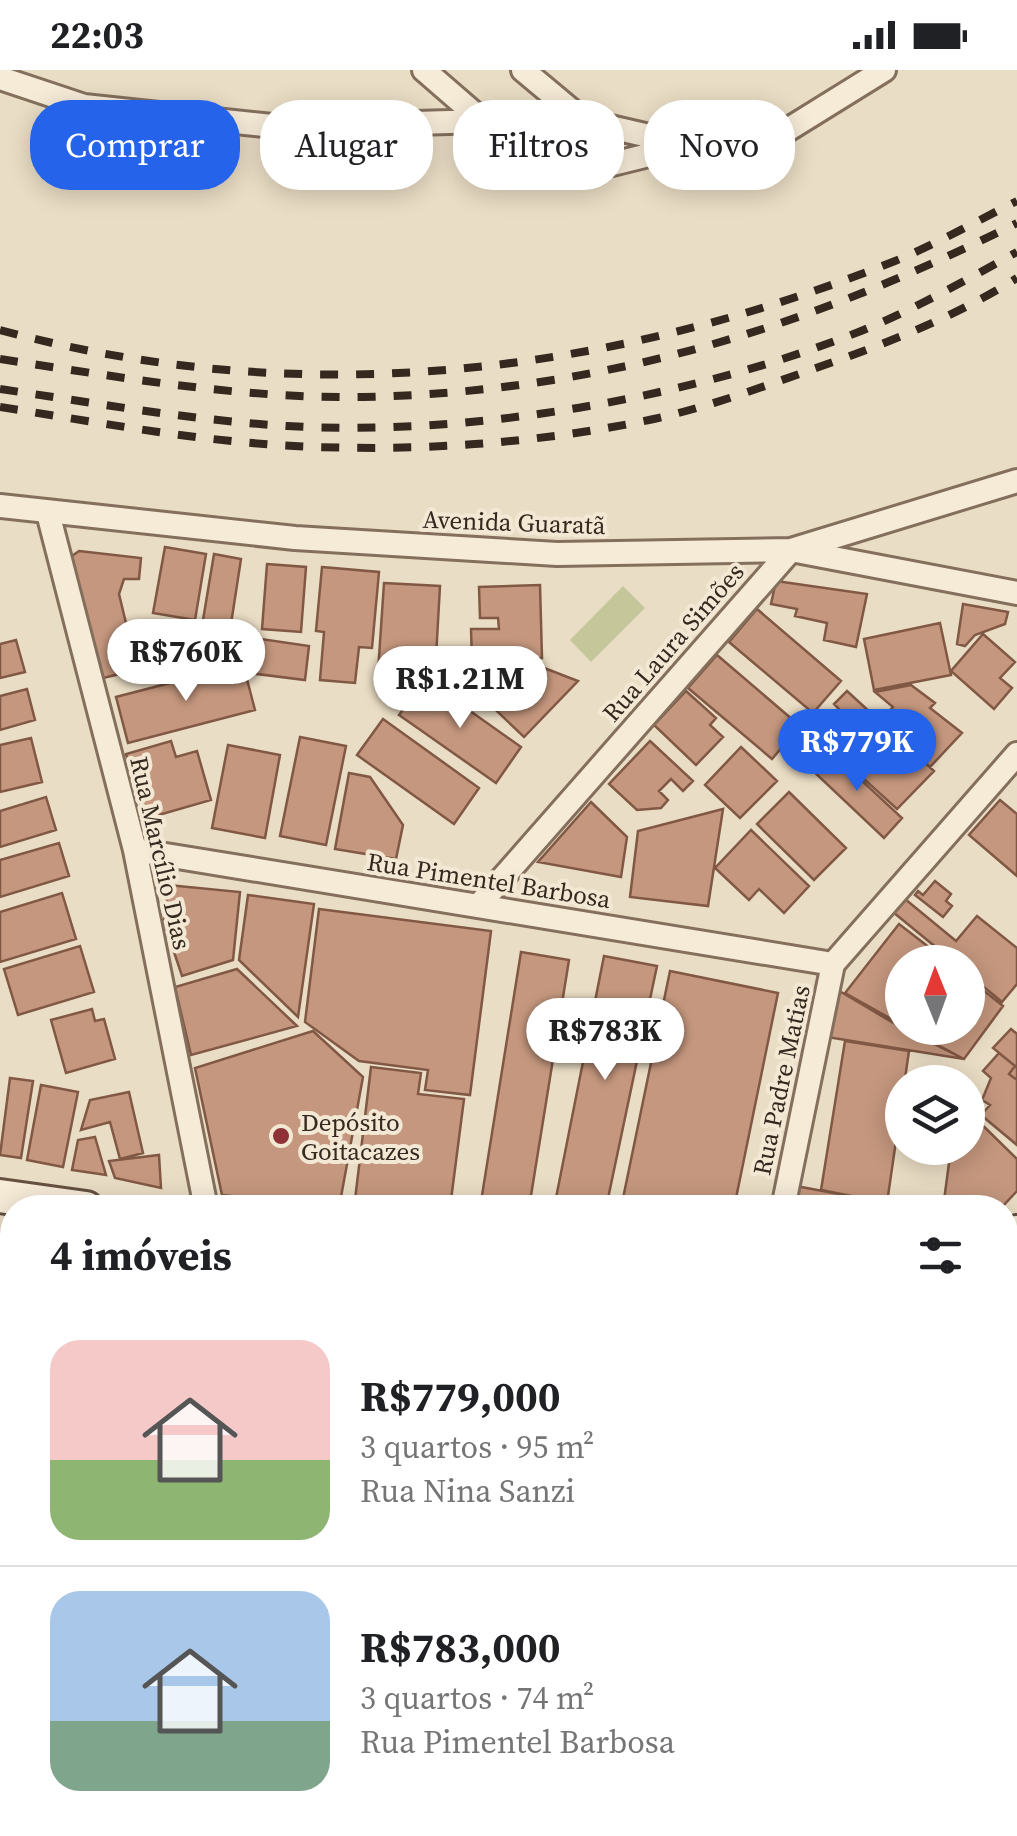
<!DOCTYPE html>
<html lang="pt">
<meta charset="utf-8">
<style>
:root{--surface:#fff;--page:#f6f6f6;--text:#202124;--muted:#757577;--line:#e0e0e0;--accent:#2563eb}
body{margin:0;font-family:"Source Serif 4",serif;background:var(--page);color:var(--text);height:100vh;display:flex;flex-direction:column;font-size:38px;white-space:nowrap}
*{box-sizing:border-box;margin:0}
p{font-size:32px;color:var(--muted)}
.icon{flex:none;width:55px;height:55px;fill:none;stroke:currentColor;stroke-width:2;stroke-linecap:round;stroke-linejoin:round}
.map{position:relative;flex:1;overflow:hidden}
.side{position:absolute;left:0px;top:1125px;width:1018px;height:642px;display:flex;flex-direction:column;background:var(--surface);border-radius:40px 40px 0 0;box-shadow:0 5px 25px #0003}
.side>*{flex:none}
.banner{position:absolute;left:30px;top:30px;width:958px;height:90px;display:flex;gap:20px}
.needle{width:65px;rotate:359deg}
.controls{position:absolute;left:885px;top:875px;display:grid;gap:20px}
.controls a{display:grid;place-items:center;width:100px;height:100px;border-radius:50%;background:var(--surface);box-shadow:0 5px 25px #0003;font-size:50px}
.price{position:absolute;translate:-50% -85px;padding:0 22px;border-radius:35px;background:#fff;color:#222;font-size:32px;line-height:65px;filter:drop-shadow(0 2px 5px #0008)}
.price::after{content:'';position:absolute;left:50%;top:60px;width:30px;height:22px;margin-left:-15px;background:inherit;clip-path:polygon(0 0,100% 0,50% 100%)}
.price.on{background:var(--accent);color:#fff}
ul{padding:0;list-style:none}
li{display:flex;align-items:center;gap:30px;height:250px;padding:0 50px}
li+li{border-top:2px solid var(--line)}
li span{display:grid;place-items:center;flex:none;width:280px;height:200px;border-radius:30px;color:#555}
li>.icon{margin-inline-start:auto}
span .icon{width:120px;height:120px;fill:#fffc;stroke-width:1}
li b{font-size:42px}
h2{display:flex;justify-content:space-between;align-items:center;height:120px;padding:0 50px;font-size:42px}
.pill{padding:0 35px;border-radius:40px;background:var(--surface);box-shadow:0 5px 25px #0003;font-size:35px;line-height:90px}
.pill.on{background:var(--accent);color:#fff}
.status{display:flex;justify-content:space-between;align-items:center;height:70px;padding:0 50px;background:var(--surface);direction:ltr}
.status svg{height:28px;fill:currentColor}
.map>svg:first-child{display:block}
</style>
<div class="status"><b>22:03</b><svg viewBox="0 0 49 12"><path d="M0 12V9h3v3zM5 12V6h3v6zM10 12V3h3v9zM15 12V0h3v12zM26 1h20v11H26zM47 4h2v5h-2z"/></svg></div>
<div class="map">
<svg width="1017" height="1766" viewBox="0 0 1017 1766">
<rect width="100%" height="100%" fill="#eaddc5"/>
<path fill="#c5c79a" d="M623 516 645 538 591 592 570 570Z"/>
<path fill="#c5977e" stroke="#815844" stroke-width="2.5" d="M165 477 206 484 195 550 153 543Z
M79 481 141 488 139 509H124L119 524 126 553 142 551 153 596 99 609 69 488Z
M214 484 241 489 231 554 203 550Z
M267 494 306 497 301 562 262 559Z
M322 497 379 502 372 578 359 577 355 613 320 610 324 562 316 561Z
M776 511 867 524 856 577 824 570 827 553 795 546 797 539 771 534Z
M384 513 440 516 435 605 378 602Z
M540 515 542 588 472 590 471 559H499L498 548H480L479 517Z
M963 534 1008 542 1005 554 975 565 965 576 957 574Z
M757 539 841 611 813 643 729 572Z
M940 553 951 605 874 620 864 569Z
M983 564 1015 592 1000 608 1012 618 994 639 951 601Z
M254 568 309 576 305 610 249 603Z
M16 570 25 602 0 608V574Z
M717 585 800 656 772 689 688 618Z
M243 594 255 640 128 673 116 627Z
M539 596 578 611 524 667 478 623Z
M425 609 521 677 496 713 399 645Z
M911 615 935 633 930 638 962 663 930 697 880 651 893 637 875 622Z
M27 619 35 650 0 660V626Z
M686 621 716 648 710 655 723 667 696 695 654 655Z
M847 621 934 701 897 739 810 660 839 639 834 634Z
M383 649 479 718 454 754 357 685Z
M300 667 346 676 326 775 280 766Z
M31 668 42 712 0 722V675Z
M171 671 176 687 197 681 211 730 145 749 126 684Z
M650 671 693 711 683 721 671 709 659 721 668 730 661 738 637 740 609 714Z
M228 675 280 685 265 768 212 758Z
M741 677 777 711 740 748 705 715Z
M830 681 902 748 884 768 812 700Z
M349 703 370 707 403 755 396 789 335 779Z
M789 722 846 778 814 810 757 754Z
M46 727 56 760 0 777V741Z
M1000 730 1017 744V806L969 765Z
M591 732 627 767 621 807 538 792Z
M723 739 708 836 630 827 638 761Z
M751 760 809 816 784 843 759 819 749 830 715 798Z
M59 773 69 806 0 827V790Z
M935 811 951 824 946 831 952 836 943 847 915 825 918 821 923 825Z
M168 815 240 822 233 890 182 906 164 852Z
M62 823 76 869 0 892V842Z
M248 825 314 834 298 947 239 890Z
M905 829 956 871 977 846 1017 878V914L1002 932 968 904V892H954L893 842Z
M319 839 491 861 470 1025 425 1020 428 1000 359 991 305 952Z
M899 854 948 892H902V955L845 923Z
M80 876 94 922 18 945 4 899Z
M521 882 569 890 529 1138H480Z
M604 886 657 896 606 1138H554Z
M237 899 297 956 191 985 175 917Z
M670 901 778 923 734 1138H621Z
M968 908 1003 936 964 989 906 958H968Z
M836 919 902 958 964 989 827 967Z
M92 939 95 951 104 949 115 989 66 1003 51 950Z
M1011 959 1017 964V1010L1009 1004 1015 996 993 978Z
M313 961 363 1007 339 1138 222 1125 195 998Z
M845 971 909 981 887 1133 821 1120Z
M999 983 1015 996 1009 1004 1017 1010V1075L981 1045 990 1035 982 1030 991 1008 983 1001Z
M371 997 421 1003 418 1024 464 1029 450 1138H354Z
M10 1008 33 1011 21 1088 0 1085Z
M41 1015 78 1022 63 1097 27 1090Z
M129 1022 143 1083 120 1089 110 1052 81 1060 90 1030Z
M968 1041 1017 1089V1121L1001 1138H943L951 1078H968Z
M95 1067 106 1105 72 1100 78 1070Z
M159 1085 161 1118 115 1108 109 1091Z
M796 1116 887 1133 886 1138H792Z
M0 1181 12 1183V1297L8 1298 0 1258Z
M0 1316 12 1366V1388L0 1391Z
M1005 1361 1017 1363V1416L1005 1413Z
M0 1485 12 1525V1529L0 1533Z
M1017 1496V1540L1006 1538Z
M12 1536V1585L0 1588V1539Z
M1005 1542 1017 1544V1567L1005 1564Z
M1005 1604 1017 1620V1705L1005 1689Z
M12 1632V1681L0 1685V1636Z
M12 1687V1730L0 1734V1690Z
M12 1738V1755H56L58 1765 0 1766V1741Z
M62 1755H105L108 1766H80L79 1762 64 1765Z
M110 1755H156L159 1766H113Z
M167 1755H314L268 1766H169Z
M399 1755H533L536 1765 402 1766Z
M587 1755 635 1763 634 1766H586Z
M696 1755H757L756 1766H695Z
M814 1755H914L924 1766H812Z
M920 1755H947L933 1766Z"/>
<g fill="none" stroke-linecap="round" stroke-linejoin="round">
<defs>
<path id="street" d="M424 0 530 92 576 103 685 76
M523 0 584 51 688 75 776 67 884 0
M0 8 84 36 282 57 483 51
M0 436 295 468 557 484 791 480 1017 411
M48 443 135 780 206 1138
M135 780 833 894
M478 836 791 480 1017 523
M783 1138 833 894 1017 684
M0 1431 12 1428
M371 1755 374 1766
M690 1766 691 1755
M999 1766 1017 1752"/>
<path id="secondary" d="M0 1126 86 1138
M1005 1176 1017 1162
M1005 1298 1017 1301"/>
</defs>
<use href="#street" stroke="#846f5d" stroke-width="28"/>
<use href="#secondary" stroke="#665040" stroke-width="38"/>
<use href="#street" stroke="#f6ebd7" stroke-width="22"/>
<use href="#secondary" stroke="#f6ebd7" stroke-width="32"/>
<path stroke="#35281f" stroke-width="8" stroke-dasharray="18 18" stroke-linecap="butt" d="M0 260C303 342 606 306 895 191 936 174 977 151 1017 131
M0 289C119 307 242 329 363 327 601 322 805 259 1017 153
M0 319C95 333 190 350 287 356 468 367 693 328 861 261 915 239 966 210 1017 182
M0 337C97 352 196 371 294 376 411 382 534 374 649 350 706 338 762 317 816 298 885 274 955 247 1017 208"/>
</g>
<circle fill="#8e3238" stroke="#f2e8d4" stroke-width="4" cx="281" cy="1066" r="10"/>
<g text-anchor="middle" stroke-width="8" stroke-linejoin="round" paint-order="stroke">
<g font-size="25" fill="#35281f" stroke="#f2e8d4">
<text transform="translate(514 452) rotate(2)" y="9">Avenida Guaratã</text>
<text transform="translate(673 572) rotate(-49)" y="9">Rua Laura Simões</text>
<text transform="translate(161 783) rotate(77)" y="9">Rua Marcílio Dias</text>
<text transform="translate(489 810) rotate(9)" y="9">Rua Pimentel Barbosa</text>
<text transform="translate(781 1010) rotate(-78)" y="9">Rua Padre Matias</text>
</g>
<g font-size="25" fill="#35281f" stroke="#f2e8d4" text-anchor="start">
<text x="301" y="1061">Depósito<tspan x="301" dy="29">Goitacazes</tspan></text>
</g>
</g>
</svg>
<div class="controls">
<a><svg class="needle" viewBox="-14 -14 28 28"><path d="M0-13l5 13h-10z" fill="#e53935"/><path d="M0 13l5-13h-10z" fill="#757577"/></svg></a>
<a><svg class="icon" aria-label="layers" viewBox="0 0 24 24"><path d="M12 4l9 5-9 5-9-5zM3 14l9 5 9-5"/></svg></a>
</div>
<b class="price" style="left:186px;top:634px">R$760K</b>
<b class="price" style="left:460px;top:661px">R$1.21M</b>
<b class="price on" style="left:857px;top:724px">R$779K</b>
<b class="price" style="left:605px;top:1013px">R$783K</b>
<div class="banner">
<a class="pill on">Comprar</a>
<a class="pill">Alugar</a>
<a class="pill">Filtros</a>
<a class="pill">Novo</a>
</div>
<section class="side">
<h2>4 imóveis<svg class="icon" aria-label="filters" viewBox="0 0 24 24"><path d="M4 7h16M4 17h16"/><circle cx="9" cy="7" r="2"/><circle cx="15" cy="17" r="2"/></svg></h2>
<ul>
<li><span style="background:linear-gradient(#f6c9c9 60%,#8fb573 0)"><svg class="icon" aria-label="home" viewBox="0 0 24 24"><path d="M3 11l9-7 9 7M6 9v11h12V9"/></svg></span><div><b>R$779,000</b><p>3 quartos · 95 m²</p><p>Rua Nina Sanzi</p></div></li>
<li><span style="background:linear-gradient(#a9c7e8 65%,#7fa58c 0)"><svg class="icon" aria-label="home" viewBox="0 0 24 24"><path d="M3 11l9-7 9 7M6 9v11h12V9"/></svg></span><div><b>R$783,000</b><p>3 quartos · 74 m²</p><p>Rua Pimentel Barbosa</p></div></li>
</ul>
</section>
</div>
